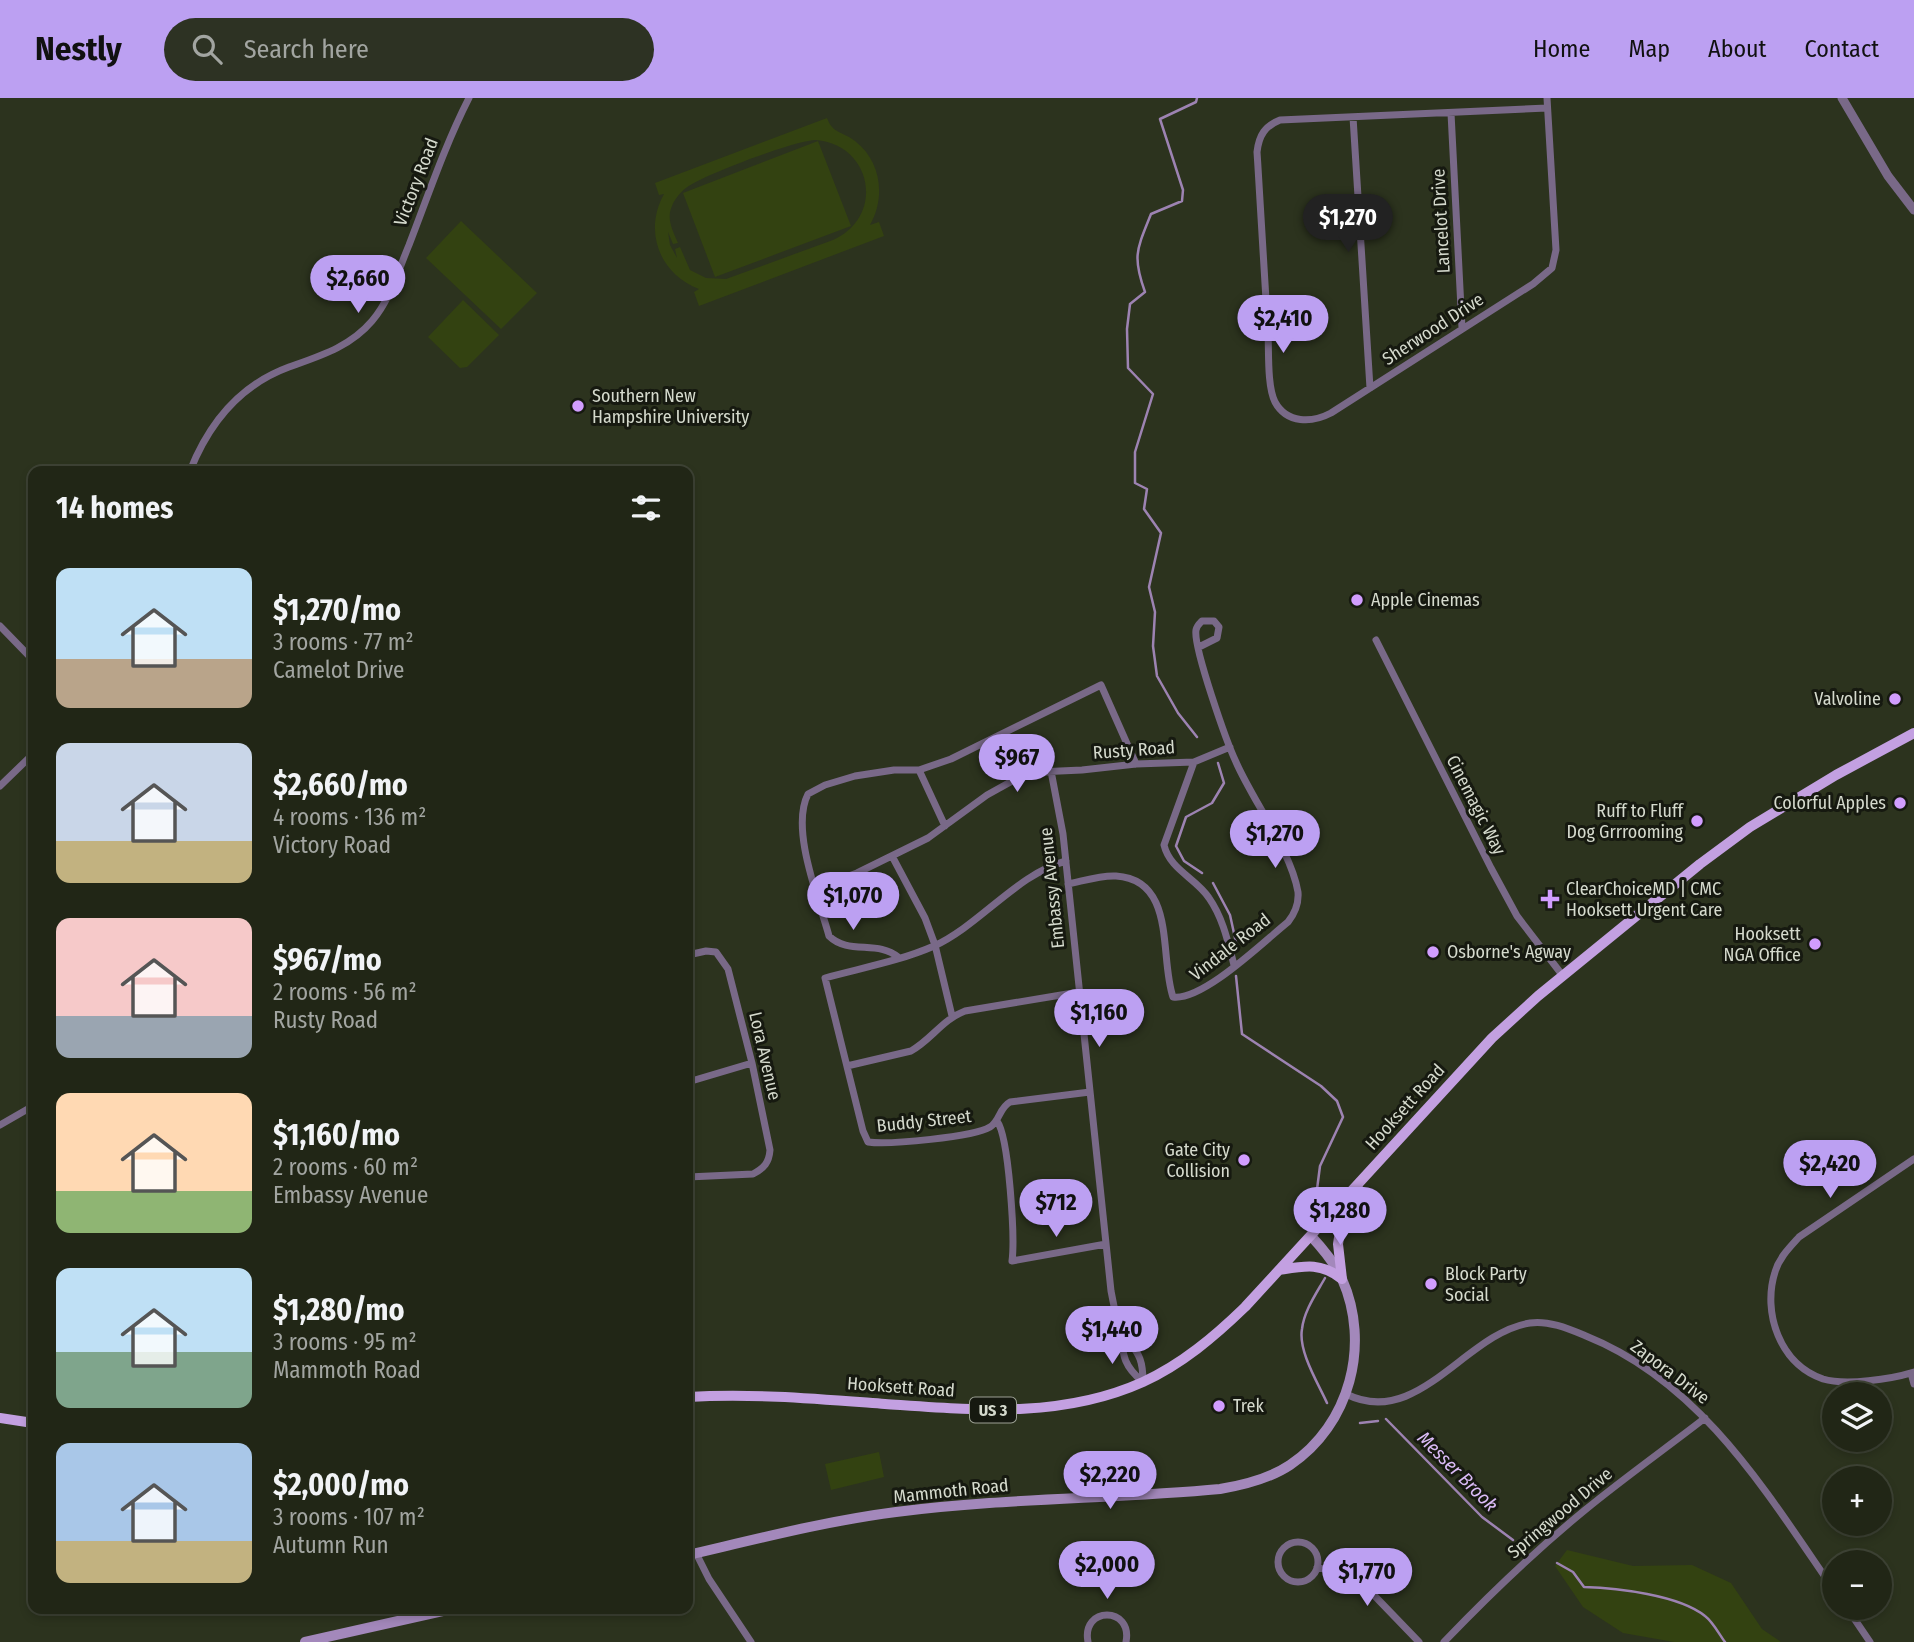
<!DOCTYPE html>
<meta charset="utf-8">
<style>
:root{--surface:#212616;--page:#2d3223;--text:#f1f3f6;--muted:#a2a5a1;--line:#3e4335;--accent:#bca0f2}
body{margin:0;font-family:"Fira Sans Condensed",sans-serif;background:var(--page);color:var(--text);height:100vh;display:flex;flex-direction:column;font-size:26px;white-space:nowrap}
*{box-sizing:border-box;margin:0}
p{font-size:23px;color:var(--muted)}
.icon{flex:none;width:38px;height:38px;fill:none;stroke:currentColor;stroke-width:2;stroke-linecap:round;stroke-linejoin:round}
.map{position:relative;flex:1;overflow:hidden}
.panel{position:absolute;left:28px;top:368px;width:665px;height:1148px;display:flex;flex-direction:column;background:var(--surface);border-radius:14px;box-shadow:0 4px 10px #0003,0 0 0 2px var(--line)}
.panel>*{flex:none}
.controls{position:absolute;left:1822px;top:1284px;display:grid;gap:14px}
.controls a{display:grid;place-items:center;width:70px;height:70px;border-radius:50%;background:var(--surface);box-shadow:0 4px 10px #0003,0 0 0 2px var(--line);font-size:35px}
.price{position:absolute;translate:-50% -60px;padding:0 16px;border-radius:24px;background:var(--accent);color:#111;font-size:23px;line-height:46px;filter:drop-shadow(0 2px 4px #0008)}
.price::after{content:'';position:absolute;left:50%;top:42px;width:21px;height:16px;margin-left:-10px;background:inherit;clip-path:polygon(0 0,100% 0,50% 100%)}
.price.current{background:#222;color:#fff}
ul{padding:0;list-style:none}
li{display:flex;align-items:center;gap:21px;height:175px;padding:0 28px}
li span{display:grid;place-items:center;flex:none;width:196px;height:140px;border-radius:14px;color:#555}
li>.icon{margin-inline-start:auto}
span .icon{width:84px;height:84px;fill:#fffc;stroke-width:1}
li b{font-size:30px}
h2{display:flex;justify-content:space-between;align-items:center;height:84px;padding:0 28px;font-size:30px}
header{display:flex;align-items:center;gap:42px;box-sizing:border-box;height:98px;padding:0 35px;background:var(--accent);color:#111}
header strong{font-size:33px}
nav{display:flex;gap:38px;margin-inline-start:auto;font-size:24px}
.search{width:490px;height:63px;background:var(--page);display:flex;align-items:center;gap:18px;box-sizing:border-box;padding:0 24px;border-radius:38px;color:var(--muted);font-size:26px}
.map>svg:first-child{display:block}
</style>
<header>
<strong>Nestly</strong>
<div class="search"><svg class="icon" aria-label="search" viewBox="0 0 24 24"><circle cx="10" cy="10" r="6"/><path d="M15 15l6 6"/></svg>Search here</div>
<nav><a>Home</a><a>Map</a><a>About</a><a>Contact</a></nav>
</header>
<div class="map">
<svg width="1914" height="1544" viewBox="0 0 1914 1544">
<rect width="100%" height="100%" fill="#2c331e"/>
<path fill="#334211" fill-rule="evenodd" d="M827 20C833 36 842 33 855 43 881 63 886 99 870 127L879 124 884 138 699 208 694 194 699 191C660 176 643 134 664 96L659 97 655 85ZM816 42C873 47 885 119 833 142L726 181 706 180 690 172 680 149 675 151 677 160 670 147 668 134 673 146 678 145C673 133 666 121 672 108 676 98 684 90 694 85 713 74 796 42 816 42Z
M818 43 851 128 715 179 683 95Z
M461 123 537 195 501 231 426 160Z
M463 202 499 237 467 269 460 270 428 239Z
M879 1354 884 1379 831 1392 825 1366Z
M1567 1452 1633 1468 1692 1467 1731 1485 1762 1531 1781 1544H1674L1623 1535 1583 1509 1555 1468Z"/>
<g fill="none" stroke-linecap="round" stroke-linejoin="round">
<path stroke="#9d83b2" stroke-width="2.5" d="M1197 0 1196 4 1160 21 1183 92 1182 103 1151 116C1137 151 1132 158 1145 194L1130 206 1127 231 1128 270 1153 296 1135 354V385L1147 391 1144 411 1161 435 1149 489 1155 514 1153 548 1157 578 1178 615 1197 639
M1202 775 1184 763 1176 748 1186 719 1212 705 1224 685 1218 665
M1213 785 1230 817 1237 849
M1236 878 1242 936 1321 988 1337 1003 1343 1019 1320 1068 1315 1107
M1325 1180C1316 1196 1304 1213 1302 1231 1298 1253 1318 1285 1327 1305
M1386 1321 1482 1419 1513 1442
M1360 1325 1378 1323
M1557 1465 1573 1474 1584 1489C1617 1490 1679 1497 1705 1518 1713 1524 1719 1536 1725 1544"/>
<path stroke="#796988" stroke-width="7" d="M1547 0 1556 152 1552 170 1533 186 1331 315C1312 325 1287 326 1275 304 1267 288 1269 253 1268 235 1264 174 1261 114 1257 54 1259 37 1265 28 1280 22L1547 10
M1451 15 1462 230
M1353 19 1370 290
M190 373C209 325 240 287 289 269 320 258 350 249 372 223 390 202 398 173 409 147 428 98 445 47 469 0
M0 528 33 562
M1376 542 1491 770 1517 818 1563 878
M1194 664 1164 747C1170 772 1196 780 1209 800 1223 820 1228 844 1234 867
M919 672 945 728
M1051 673 1063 736 1111 1193C1114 1207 1116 1225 1125 1237 1138 1256 1143 1259 1143 1284
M0 688 33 656
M892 758 925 820 935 847 952 918
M1066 763C1017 776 980 827 934 848 900 863 861 870 825 880L863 1033 868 1044C888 1047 974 1039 990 1029 1000 1023 999 1010 1010 1004L1090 994
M1068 786C1083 783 1101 777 1116 778 1177 782 1159 859 1173 899 1203 903 1263 844 1288 824 1295 815 1299 806 1298 794 1291 753 1253 703 1236 664 1227 645 1193 549 1196 532 1197 527 1199 526 1202 523H1214L1219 529 1217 540 1199 549
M815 790 857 775 928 740 987 697 1023 677 1038 674 1082 672 1136 666 1194 664 1230 649
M688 857 706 853 716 854 728 871 752 965 770 1052C769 1065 764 1070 753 1076L688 1079
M898 859C878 842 848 857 829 838 819 801 790 731 808 696L825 687 855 678 894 672H919L951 661 1101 587 1136 666
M847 968 911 953C931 942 943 921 965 913L1079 894
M688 984 752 965
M997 1023C1009 1039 1015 1140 1012 1163L1106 1146
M0 1027 33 1008
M1914 1061 1799 1139C1789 1150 1779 1160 1775 1174 1762 1215 1780 1266 1823 1281 1846 1288 1891 1281 1914 1274
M1124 1236C1120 1257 1126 1270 1143 1284
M1911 1275 1914 1286
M1346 1296C1418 1332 1465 1235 1530 1225 1548 1222 1569 1231 1586 1238 1701 1284 1767 1395 1834 1492
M1278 1464a20 20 0 1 1 40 0a20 20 0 1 1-40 0Z
M696 1455 709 1481 751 1544
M1317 1469 1349 1479 1367 1490 1419 1544
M1847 1510 1870 1544
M1088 1544C1081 1508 1133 1508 1126 1544
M1444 1544C1489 1497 1535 1453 1585 1412 1624 1380 1665 1351 1705 1320"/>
<path stroke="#796988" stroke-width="9" d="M1842 0 1888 78 1914 112"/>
<path stroke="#a388bb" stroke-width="10" d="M688 1457C757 1441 826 1423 896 1414 1003 1400 1112 1401 1220 1391 1244 1387 1269 1381 1290 1367 1350 1327 1371 1246 1342 1181 1335 1165 1323 1151 1311 1138
M305 1544 456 1510"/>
<path stroke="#c3a0e1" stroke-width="10" d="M1280 1172C1304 1168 1321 1164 1342 1181
M1342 1181 1338 1146 1340 1133 1358 1090
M688 1299C753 1295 819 1301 885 1306 972 1312 1061 1321 1143 1284 1182 1266 1214 1239 1245 1209L1492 940 1538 898 1700 766 1750 729 1836 677 1914 635
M0 1320 33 1325"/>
</g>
<g fill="#d19dfe" stroke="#161910" stroke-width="2.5">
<circle cx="578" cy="308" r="7"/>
<circle cx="1357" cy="502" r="7"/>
<circle cx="1895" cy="601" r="7"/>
<circle cx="1900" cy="705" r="7"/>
<circle cx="1697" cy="723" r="7"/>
<path d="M1546.5 790.5h7v7h7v7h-7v7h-7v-7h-7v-7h7z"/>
<circle cx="1815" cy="846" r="7"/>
<circle cx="1433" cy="854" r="7"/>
<circle cx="1244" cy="1062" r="7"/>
<circle cx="1431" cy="1186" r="7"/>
<circle cx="1219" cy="1308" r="7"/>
</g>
<g text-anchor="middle" stroke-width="6" stroke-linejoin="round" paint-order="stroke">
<rect fill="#161910" stroke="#9ca094" stroke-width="2" x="970" y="1299.5" width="46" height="25" rx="5"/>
<g font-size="16" font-weight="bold" fill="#d5dacd">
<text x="993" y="1318">US 3</text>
</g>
<g font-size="18" fill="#d5dacd" stroke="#161910">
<text transform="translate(416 84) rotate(-69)" y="6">Victory Road</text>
<text transform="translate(1441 123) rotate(-93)" y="6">Lancelot Drive</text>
<text transform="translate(1433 231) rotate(-33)" y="6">Sherwood Drive</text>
<text transform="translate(1134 652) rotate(-4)" y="6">Rusty Road</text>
<text transform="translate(1476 707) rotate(63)" y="6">Cinemagic Way</text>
<text transform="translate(1052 790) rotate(-96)" y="6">Embassy Avenue</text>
<text transform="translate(1230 849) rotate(-38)" y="6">Vindale Road</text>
<text transform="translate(765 958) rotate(77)" y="6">Lora Avenue</text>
<text transform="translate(1405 1009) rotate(-48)" y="6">Hooksett Road</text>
<text transform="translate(924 1023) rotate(-6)" y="6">Buddy Street</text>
<text transform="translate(1670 1274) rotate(37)" y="6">Zapora Drive</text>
<text transform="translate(901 1289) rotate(4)" y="6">Hooksett Road</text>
<text transform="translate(951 1393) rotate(-6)" y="6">Mammoth Road</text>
<text transform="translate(1560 1415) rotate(-40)" y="6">Springwood Drive</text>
</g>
<g font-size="18" fill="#d5dacd" stroke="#161910" text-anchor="start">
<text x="592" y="304">Southern New<tspan x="592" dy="21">Hampshire University</tspan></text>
<text x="1371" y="508">Apple Cinemas</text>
<text x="1881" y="607" text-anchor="end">Valvoline</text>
<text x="1886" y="711" text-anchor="end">Colorful Apples</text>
<text x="1683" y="719" text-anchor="end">Ruff to Fluff<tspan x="1683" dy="21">Dog Grrrooming</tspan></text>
<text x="1566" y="797">ClearChoiceMD | CMC<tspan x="1566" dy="21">Hooksett Urgent Care</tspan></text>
<text x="1801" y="842" text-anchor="end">Hooksett<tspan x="1801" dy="21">NGA Office</tspan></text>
<text x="1447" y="860">Osborne's Agway</text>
<text x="1230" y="1058" text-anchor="end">Gate City<tspan x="1230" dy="21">Collision</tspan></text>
<text x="1445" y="1182">Block Party<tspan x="1445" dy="21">Social</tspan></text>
<text x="1233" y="1314">Trek</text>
</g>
<g font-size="19" font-style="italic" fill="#dabbf6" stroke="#161910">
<text transform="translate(1458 1373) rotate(45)" y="7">Messer Brook</text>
</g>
</g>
</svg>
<div class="controls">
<a><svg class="icon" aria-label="layers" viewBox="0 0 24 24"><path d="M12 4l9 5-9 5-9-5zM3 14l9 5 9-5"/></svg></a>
<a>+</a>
<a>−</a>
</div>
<b class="price current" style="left:1348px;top:156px">$1,270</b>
<b class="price" style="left:358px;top:217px">$2,660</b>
<b class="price" style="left:1283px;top:257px">$2,410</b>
<b class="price" style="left:1017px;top:696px">$967</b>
<b class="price" style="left:1275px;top:772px">$1,270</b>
<b class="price" style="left:853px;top:834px">$1,070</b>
<b class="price" style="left:1099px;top:951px">$1,160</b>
<b class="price" style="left:1830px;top:1102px">$2,420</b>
<b class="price" style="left:1056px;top:1141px">$712</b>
<b class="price" style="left:1340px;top:1149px">$1,280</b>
<b class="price" style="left:1112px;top:1268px">$1,440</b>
<b class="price" style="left:1110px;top:1413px">$2,220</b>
<b class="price" style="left:1107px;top:1503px">$2,000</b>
<b class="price" style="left:1367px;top:1510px">$1,770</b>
<section class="panel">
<h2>14 homes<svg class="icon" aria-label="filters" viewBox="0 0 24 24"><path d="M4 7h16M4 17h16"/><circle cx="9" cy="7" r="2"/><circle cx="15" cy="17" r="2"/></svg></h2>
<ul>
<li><span style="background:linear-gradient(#bfe0f5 65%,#b9a48a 0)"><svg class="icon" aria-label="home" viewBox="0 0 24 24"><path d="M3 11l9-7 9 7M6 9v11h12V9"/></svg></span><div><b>$1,270/mo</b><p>3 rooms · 77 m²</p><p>Camelot Drive</p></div></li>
<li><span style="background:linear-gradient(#c9d6e8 70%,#c2b280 0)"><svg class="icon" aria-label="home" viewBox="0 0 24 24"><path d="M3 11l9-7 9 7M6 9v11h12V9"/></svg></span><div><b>$2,660/mo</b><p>4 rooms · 136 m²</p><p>Victory Road</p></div></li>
<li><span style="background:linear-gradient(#f6c9c9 70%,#9aa5b1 0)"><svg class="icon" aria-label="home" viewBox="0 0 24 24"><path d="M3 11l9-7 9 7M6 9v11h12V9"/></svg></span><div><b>$967/mo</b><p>2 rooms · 56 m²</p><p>Rusty Road</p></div></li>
<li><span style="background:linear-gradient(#ffd9b3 70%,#8fb573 0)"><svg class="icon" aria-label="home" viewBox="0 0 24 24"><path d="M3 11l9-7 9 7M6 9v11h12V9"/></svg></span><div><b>$1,160/mo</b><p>2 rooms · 60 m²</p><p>Embassy Avenue</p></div></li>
<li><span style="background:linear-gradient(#bfe0f5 60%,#7fa58c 0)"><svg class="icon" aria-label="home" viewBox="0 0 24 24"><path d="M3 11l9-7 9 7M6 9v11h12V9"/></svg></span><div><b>$1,280/mo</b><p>3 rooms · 95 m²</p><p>Mammoth Road</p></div></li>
<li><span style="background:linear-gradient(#a9c7e8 70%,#c2b280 0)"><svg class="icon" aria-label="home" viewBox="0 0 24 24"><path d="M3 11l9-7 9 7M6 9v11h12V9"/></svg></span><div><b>$2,000/mo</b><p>3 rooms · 107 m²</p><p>Autumn Run</p></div></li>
</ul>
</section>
</div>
